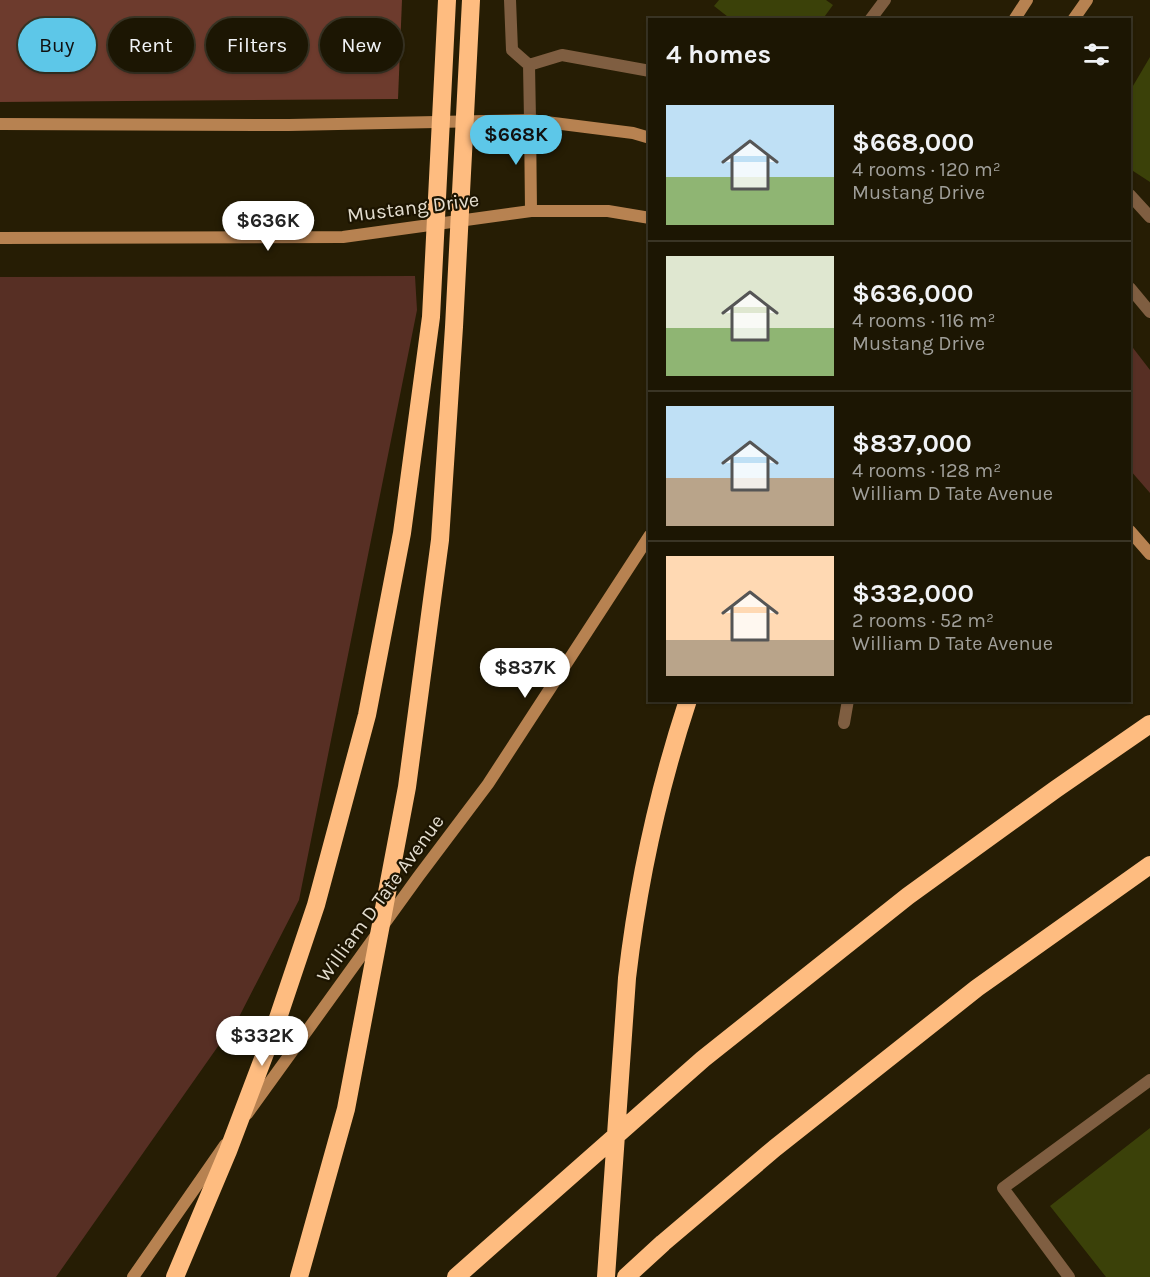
<!DOCTYPE html>
<meta charset="utf-8">
<style>
:root{--surface:#1c1603;--page:#292312;--text:#f1f3f6;--muted:#a09f9a;--line:#3a3525;--accent:#5dc7e8}
body{margin:0;font-family:Karla,sans-serif;background:var(--page);color:var(--text);height:100vh;display:flex;flex-direction:column;font-size:22px;white-space:nowrap}
*{box-sizing:border-box;margin:0}
p{font-size:20px;color:var(--muted)}
.icon{flex:none;width:33px;height:33px;fill:none;stroke:currentColor;stroke-width:2;stroke-linecap:round;stroke-linejoin:round}
.map{position:relative;flex:1;overflow:hidden}
.drawer{position:absolute;left:648px;top:18px;width:483px;height:684px;display:flex;flex-direction:column;background:var(--surface);border-radius:0px;box-shadow:0 2px 4px #0004,0 0 0 2px var(--line)}
.drawer>*{flex:none}
.hud{position:absolute;left:18px;top:18px;width:540px;height:54px;display:flex;gap:12px}
.price{position:absolute;translate:-50% -51px;padding:0 14px;border-radius:21px;background:#fff;color:#222;font-size:20px;line-height:39px;filter:drop-shadow(0 2px 3px #0008)}
.price::after{content:'';position:absolute;left:50%;top:36px;width:18px;height:14px;margin-left:-9px;background:inherit;clip-path:polygon(0 0,100% 0,50% 100%)}
.price.on{background:var(--accent);color:#111}
ul{padding:0;list-style:none}
li{display:flex;align-items:center;gap:18px;height:150px;padding:0 18px}
li+li{border-top:2px solid var(--line)}
li span{display:grid;place-items:center;flex:none;width:168px;height:120px;border-radius:0px;color:#555}
li>.icon{margin-inline-start:auto}
span .icon{width:72px;height:72px;fill:#fffc;stroke-width:1}
li b{font-size:26px}
h2{display:flex;justify-content:space-between;align-items:center;height:72px;padding:0 18px;font-size:26px}
.tag{padding:0 21px;border-radius:27px;background:var(--surface);box-shadow:0 2px 4px #0004,0 0 0 2px var(--line);font-size:21px;line-height:54px}
.tag.on{background:var(--accent);color:#111}
.map>svg:first-child{display:block}
</style>
<div class="map">
<svg width="1150" height="1277" viewBox="0 0 1150 1277">
<rect width="100%" height="100%" fill="#261d04"/>
<path fill="#572f24" d="M415 276 417 310 299 900 240 1015 56 1277H0V277Z
M1130 344 1150 370V493L1130 470Z"/>
<path fill="#6d3b2d" d="M0 0H402L398 99 0 102Z"/>
<path fill="#3b4109" d="M719 0H826L833 5 822 20H805L801 16 799 20H732L714 6Z
M1150 57V182L1130 169V91Z
M1150 1128V1277H1106L1050 1206Z"/>
<g fill="none" stroke-linecap="round" stroke-linejoin="round">
<path stroke="#7f5e41" stroke-width="12" d="M510 0 512 50 529 65 530 120
M870 20 885 0
M529 65 562 55 650 71
M1130 195 1150 217
M1130 288 1150 312
M844 723 848 700
M1069 1277 1003 1188 1150 1080"/>
<path stroke="#b78251" stroke-width="12" d="M1014 20 1027 0
M1073 20 1087 0
M530 120 531 211
M0 124 289 125 530 120 633 133 650 138
M0 238 343 237 531 211H608L650 218
M1130 531 1150 554
M247 1114 418 877 488 784 650 535
M133 1277 225 1145"/>
<path stroke="#febc80" stroke-width="18" d="M175 1277 228 1151 275 1027 316 905 367 715 402 533 431 317 447 0
M299 1277 346 1109 407 787 440 540 454 327 471 0
M456 1277 703 1059 908 896 1056 789 1150 724
M606 1277 627 978C638 883 658 791 688 700
M626 1277 663 1243 775 1148 977 988 1150 865"/>
</g>
<g text-anchor="middle" stroke-width="4.5" stroke-linejoin="round" paint-order="stroke">
<g font-size="20" fill="#e4ded0" stroke="#1c1400">
<text transform="translate(413 207) rotate(-7)" y="7">Mustang Drive</text>
<text transform="translate(380 898) rotate(-54)" y="7">William D Tate Avenue</text>
</g>
</g>
</svg>
<b class="price on" style="left:516px;top:166px">$668K</b>
<b class="price" style="left:268px;top:252px">$636K</b>
<b class="price" style="left:525px;top:699px">$837K</b>
<b class="price" style="left:262px;top:1067px">$332K</b>
<div class="hud">
<a class="tag on">Buy</a>
<a class="tag">Rent</a>
<a class="tag">Filters</a>
<a class="tag">New</a>
</div>
<section class="drawer">
<h2>4 homes<svg class="icon" aria-label="filters" viewBox="0 0 24 24"><path d="M4 7h16M4 17h16"/><circle cx="9" cy="7" r="2"/><circle cx="15" cy="17" r="2"/></svg></h2>
<ul>
<li><span style="background:linear-gradient(#bfe0f5 60%,#8fb573 0)"><svg class="icon" aria-label="home" viewBox="0 0 24 24"><path d="M3 11l9-7 9 7M6 9v11h12V9"/></svg></span><div><b>$668,000</b><p>4 rooms · 120 m²</p><p>Mustang Drive</p></div></li>
<li><span style="background:linear-gradient(#dfe7d0 60%,#8fb573 0)"><svg class="icon" aria-label="home" viewBox="0 0 24 24"><path d="M3 11l9-7 9 7M6 9v11h12V9"/></svg></span><div><b>$636,000</b><p>4 rooms · 116 m²</p><p>Mustang Drive</p></div></li>
<li><span style="background:linear-gradient(#bfe0f5 60%,#b9a48a 0)"><svg class="icon" aria-label="home" viewBox="0 0 24 24"><path d="M3 11l9-7 9 7M6 9v11h12V9"/></svg></span><div><b>$837,000</b><p>4 rooms · 128 m²</p><p>William D Tate Avenue</p></div></li>
<li><span style="background:linear-gradient(#ffd9b3 70%,#b9a48a 0)"><svg class="icon" aria-label="home" viewBox="0 0 24 24"><path d="M3 11l9-7 9 7M6 9v11h12V9"/></svg></span><div><b>$332,000</b><p>2 rooms · 52 m²</p><p>William D Tate Avenue</p></div></li>
</ul>
</section>
</div>
